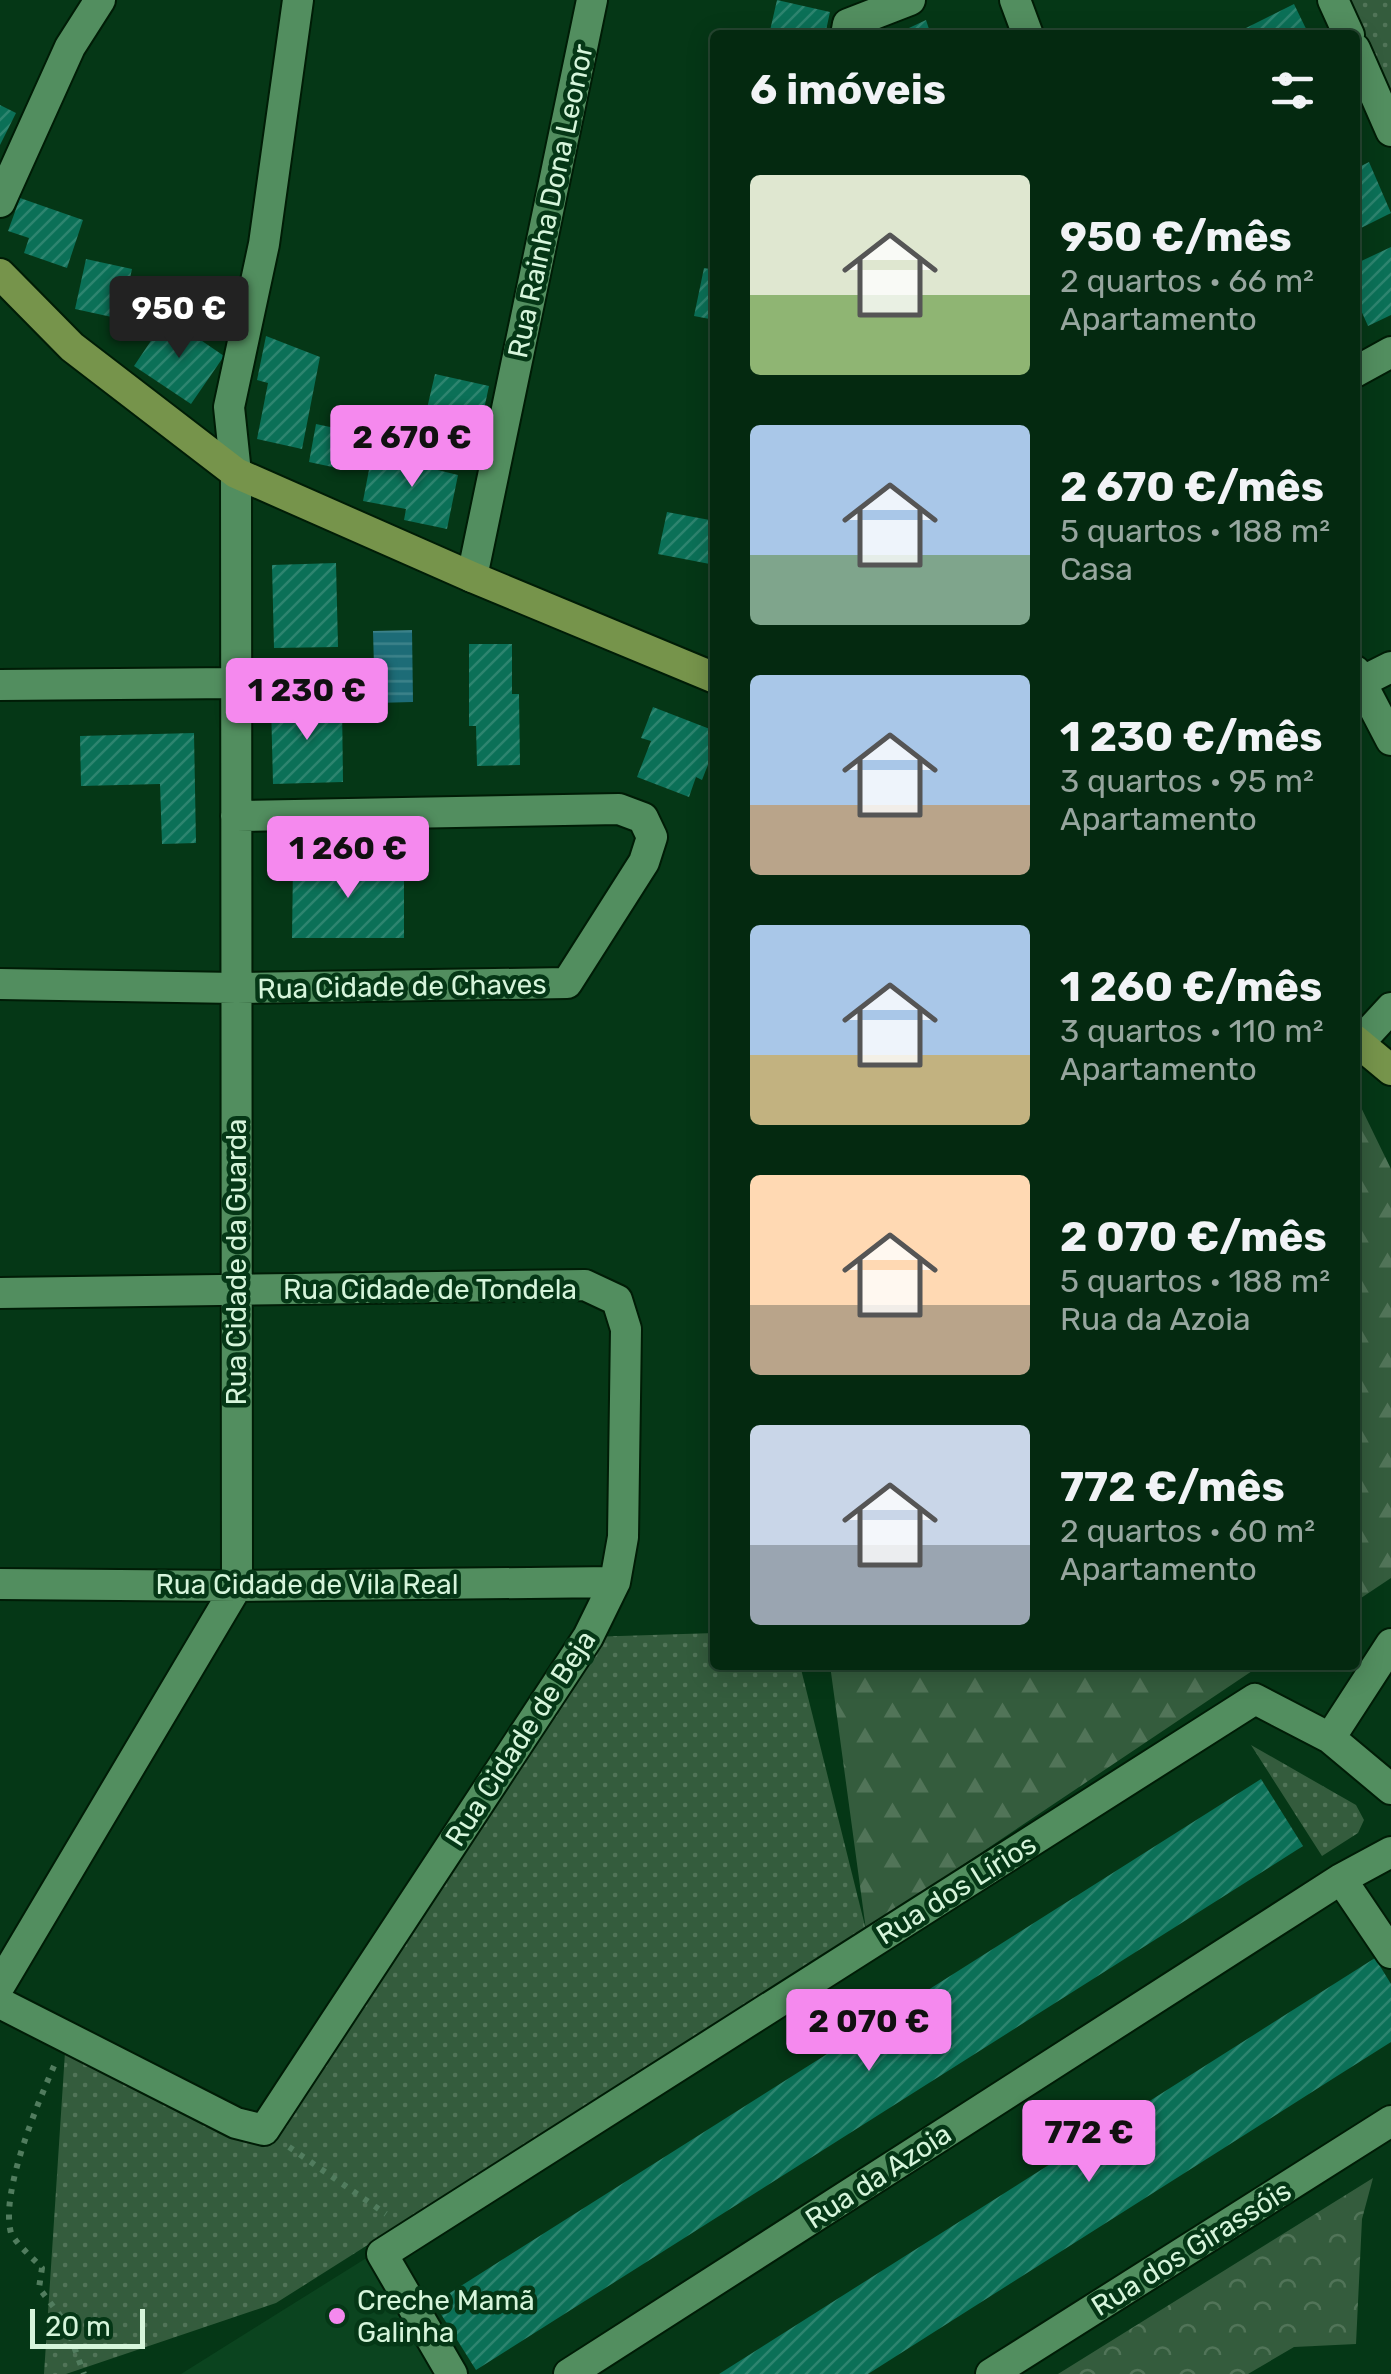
<!DOCTYPE html>
<html lang="pt">
<meta charset="utf-8">
<style>
:root{--surface:#042910;--page:#12351e;--text:#f1f3f6;--muted:#97a69f;--line:#254530;--accent:#f589ee}
body{margin:0;font-family:Rubik,sans-serif;background:var(--page);color:var(--text);height:100vh;display:flex;flex-direction:column;font-size:38px;white-space:nowrap}
*{box-sizing:border-box;margin:0}
p{font-size:32px;color:var(--muted)}
.icon{flex:none;width:55px;height:55px;fill:none;stroke:currentColor;stroke-width:2;stroke-linecap:round;stroke-linejoin:round}
.map{position:relative;flex:1;overflow:hidden}
.sheet{position:absolute;left:710px;top:30px;width:650px;height:1640px;display:flex;flex-direction:column;background:var(--surface);border-radius:10px;box-shadow:0 5px 25px #0003,0 0 0 2px var(--line)}
.sheet>*{flex:none}
.scale{position:absolute;left:30px;bottom:25px;width:115px;box-sizing:border-box;padding-left:10px;border:5px solid #d6f5db;border-top:0;font-size:28px;line-height:35px;white-space:nowrap;color:#d6f5db;-webkit-text-stroke:8px #053716;paint-order:stroke}
.price{position:absolute;translate:-50% -85px;padding:0 22px;border-radius:10px;background:var(--accent);color:#111;font-size:32px;line-height:65px;filter:drop-shadow(0 2px 5px #0008)}
.price::after{content:'';position:absolute;left:50%;top:60px;width:30px;height:22px;margin-left:-15px;background:inherit;clip-path:polygon(0 0,100% 0,50% 100%)}
.price.selected{background:#222;color:#fff}
ul{padding:0;list-style:none}
li{display:flex;align-items:center;gap:30px;height:250px;padding:0 40px}
li span{display:grid;place-items:center;flex:none;width:280px;height:200px;border-radius:10px;color:#555}
li>.icon{margin-inline-start:auto}
span .icon{width:120px;height:120px;fill:#fffc;stroke-width:1}
li b{font-size:42px}
h2{display:flex;justify-content:space-between;align-items:center;height:120px;padding:0 40px;font-size:42px}
.map>svg:first-child{display:block}
</style>
<div class="map">
<svg width="1391" height="2374" viewBox="0 0 1391 2374">
<defs>
<pattern id="grass-dots" width="8" height="8" patternUnits="userSpaceOnUse" patternTransform="scale(2.5)"><rect width="8" height="8" fill="#345c3d"/><path d="M2 2h.1M6 6h.1" fill="none" stroke="#517458" stroke-width="1.8" stroke-linecap="round"/></pattern>
<pattern id="forest-firs" width="22" height="20" patternUnits="userSpaceOnUse" patternTransform="scale(2.5)"><rect width="22" height="20" fill="#345c3d"/><path d="M5 1l3.5 6h-7zM16 11l3.5 6h-7z" fill="#517458"/></pattern>
<pattern id="park-crowns" width="20" height="18" patternUnits="userSpaceOnUse" patternTransform="scale(2.5)"><rect width="20" height="18" fill="#345c3d"/><path d="M2 6a3 3 0 1 1 6 0M12 15a3 3 0 1 1 6 0" fill="none" stroke="#517458"/></pattern>
<pattern id="water-rules" width="6" height="5" patternUnits="userSpaceOnUse" patternTransform="scale(2.5)"><rect width="6" height="5" fill="#1d6c77"/><path d="M0 2.5h6" fill="none" stroke="#3d828a"/></pattern>
<pattern id="building-hatch" width="6" height="6" patternUnits="userSpaceOnUse" patternTransform="scale(2.5)"><rect width="6" height="6" fill="#0b7057"/><path d="M-1 1l2-2M0 6l6-6M5 7l2-2" fill="none" stroke="#2e856f"/></pattern>
</defs>
<rect width="100%" height="100%" fill="#053716"/>
<path fill="#0b441f" d="M368 2257 433 2374H181Z"/>
<path fill="url(#grass-dots)" d="M1349 0H1391V107Z
M715 1633V1665H800L866 1930 276 2303 66 2374H44L66 2037 264 2129 588 1637Z
M1251 1745 1356 1805 1364 1820 1358 1833 1322 1856Z"/>
<path fill="url(#forest-firs)" d="M1355 1095 1391 1169V1578L1355 1602Z
M830 1665H1261L866 1930Z"/>
<path fill="url(#park-crowns)" d="M1373 2178 1362 2219 1356 2344 1294 2347 1248 2374H1058Z"/>
<path fill="url(#water-rules)" d="M412 630 413 702 375 703 373 631Z"/>
<path fill="url(#building-hatch)" d="M777 0 830 12 825 35H769Z
M1294 4 1309 35H1232Z
M926 20 931 35H894Z
M0 105 16 113 0 145Z
M1369 162 1391 213 1355 231V169Z
M20 198 83 220 67 268 24 253 29 238 8 231Z
M1391 247V315L1368 326 1355 297V264Z
M86 259 132 269 121 319 75 309Z
M704 268 715 270V320L694 316Z
M167 317 224 356 191 404 134 366Z
M266 336 320 357 302 449 257 439 268 383 257 380Z
M435 374 489 386 477 442 422 430Z
M316 424 349 431 342 469 309 462Z
M372 454 458 475 447 529 404 520 406 509 363 501Z
M667 512 715 521V565L658 554Z
M336 563 338 647 274 648 272 565Z
M469 644H512V694H519L520 765 477 766 476 726H469Z
M342 702 343 782 273 784 271 704Z
M653 707 715 731V747L702 780 696 777 689 797 637 777 651 741 641 738Z
M194 733 196 843 162 844 160 784 81 786 80 736Z
M293 864H404V938H292Z
M1261 1779 1303 1846 476 2370 434 2303Z
M1375 1958 1391 1984V2042L1334 2078 868 2374H719Z"/>
<g fill="none" stroke-linecap="round" stroke-linejoin="round">
<defs>
<path id="street" d="M1015 0 1028 35
M1333 0 1349 35
M846 35 848 24 910 0
M1355 49 1391 131
M0 202 70 47 100 0
M1355 372 1391 352
M472 577 592 0
M1355 671 1391 740
M1361 682 1391 667
M0 685 236 683
M0 984 236 988 567 983 644 862 652 837 643 818 619 809 236 816
M1359 1043 1391 1008
M0 1293 585 1285 617 1300 626 1329 623 1537 615 1582 588 1637 264 2130 236 2123 0 2003
M0 1584 237 1586 615 1582
M1330 1738 1391 1644
M1341 1879 1391 1953
M0 1985 237 1586 236 473 229 407 264 244 298 0
M452 2374 382 2254 1255 1699 1330 1738 1391 1789
M569 2374 1341 1879 1391 1852
M991 2374 1391 2121"/>
<path id="secondary" d="M0 274 72 347 236 473 472 577 715 678
M1355 1040 1391 1070"/>
</defs>
<use href="#street" stroke="#001c06" stroke-width="34"/>
<use href="#secondary" stroke="#001c06" stroke-width="34"/>
<path stroke="#517c5e" stroke-width="6" stroke-dasharray="5 8" stroke-linecap="butt" d="M54 2066C37 2105 0 2193 11 2233 18 2246 32 2257 42 2268L39 2288 65 2322 84 2374
M289 2147 386 2214"/>
<use href="#street" stroke="#528e5f" stroke-width="30"/>
<use href="#secondary" stroke="#76944b" stroke-width="30"/>
</g>
<circle fill="#f589ee" stroke="#053716" stroke-width="4" cx="337" cy="2316" r="10"/>
<g text-anchor="middle" stroke-width="9" stroke-linejoin="round" paint-order="stroke">
<g font-size="28" fill="#d6f5db" stroke="#053716">
<text transform="translate(550 201) rotate(-78)" y="10">Rua Rainha Dona Leonor</text>
<text transform="translate(402 986) rotate(-1)" y="10">Rua Cidade de Chaves</text>
<text transform="translate(236 1262) rotate(-90)" y="10">Rua Cidade da Guarda</text>
<text x="430" y="1299">Rua Cidade de Tondela</text>
<text x="307" y="1594">Rua Cidade de Vila Real</text>
<text transform="translate(520 1738) rotate(-57)" y="10">Rua Cidade de Beja</text>
<text transform="translate(956 1889) rotate(-32)" y="10">Rua dos Lírios</text>
<text transform="translate(878 2176) rotate(-33)" y="10">Rua da Azoia</text>
<text transform="translate(1191 2248) rotate(-32)" y="10">Rua dos Girassóis</text>
</g>
<g font-size="28" fill="#d6f5db" stroke="#053716" text-anchor="start">
<text x="357" y="2310">Creche Mamã<tspan x="357" dy="32">Galinha</tspan></text>
</g>
</g>
</svg>
<div class="scale">20 m</div>
<b class="price selected" style="left:179px;top:361px">950 €</b>
<b class="price" style="left:412px;top:490px">2 670 €</b>
<b class="price" style="left:307px;top:743px">1 230 €</b>
<b class="price" style="left:348px;top:901px">1 260 €</b>
<b class="price" style="left:869px;top:2074px">2 070 €</b>
<b class="price" style="left:1089px;top:2185px">772 €</b>
<section class="sheet">
<h2>6 imóveis<svg class="icon" aria-label="filters" viewBox="0 0 24 24"><path d="M4 7h16M4 17h16"/><circle cx="9" cy="7" r="2"/><circle cx="15" cy="17" r="2"/></svg></h2>
<ul>
<li><span style="background:linear-gradient(#dfe7d0 60%,#8fb573 0)"><svg class="icon" aria-label="home" viewBox="0 0 24 24"><path d="M3 11l9-7 9 7M6 9v11h12V9"/></svg></span><div><b>950 €/mês</b><p>2 quartos · 66 m²</p><p>Apartamento</p></div></li>
<li><span style="background:linear-gradient(#a9c7e8 65%,#7fa58c 0)"><svg class="icon" aria-label="home" viewBox="0 0 24 24"><path d="M3 11l9-7 9 7M6 9v11h12V9"/></svg></span><div><b>2 670 €/mês</b><p>5 quartos · 188 m²</p><p>Casa</p></div></li>
<li><span style="background:linear-gradient(#a9c7e8 65%,#b9a48a 0)"><svg class="icon" aria-label="home" viewBox="0 0 24 24"><path d="M3 11l9-7 9 7M6 9v11h12V9"/></svg></span><div><b>1 230 €/mês</b><p>3 quartos · 95 m²</p><p>Apartamento</p></div></li>
<li><span style="background:linear-gradient(#a9c7e8 65%,#c2b280 0)"><svg class="icon" aria-label="home" viewBox="0 0 24 24"><path d="M3 11l9-7 9 7M6 9v11h12V9"/></svg></span><div><b>1 260 €/mês</b><p>3 quartos · 110 m²</p><p>Apartamento</p></div></li>
<li><span style="background:linear-gradient(#ffd9b3 65%,#b9a48a 0)"><svg class="icon" aria-label="home" viewBox="0 0 24 24"><path d="M3 11l9-7 9 7M6 9v11h12V9"/></svg></span><div><b>2 070 €/mês</b><p>5 quartos · 188 m²</p><p>Rua da Azoia</p></div></li>
<li><span style="background:linear-gradient(#c9d6e8 60%,#9aa5b1 0)"><svg class="icon" aria-label="home" viewBox="0 0 24 24"><path d="M3 11l9-7 9 7M6 9v11h12V9"/></svg></span><div><b>772 €/mês</b><p>2 quartos · 60 m²</p><p>Apartamento</p></div></li>
</ul>
</section>
</div>
